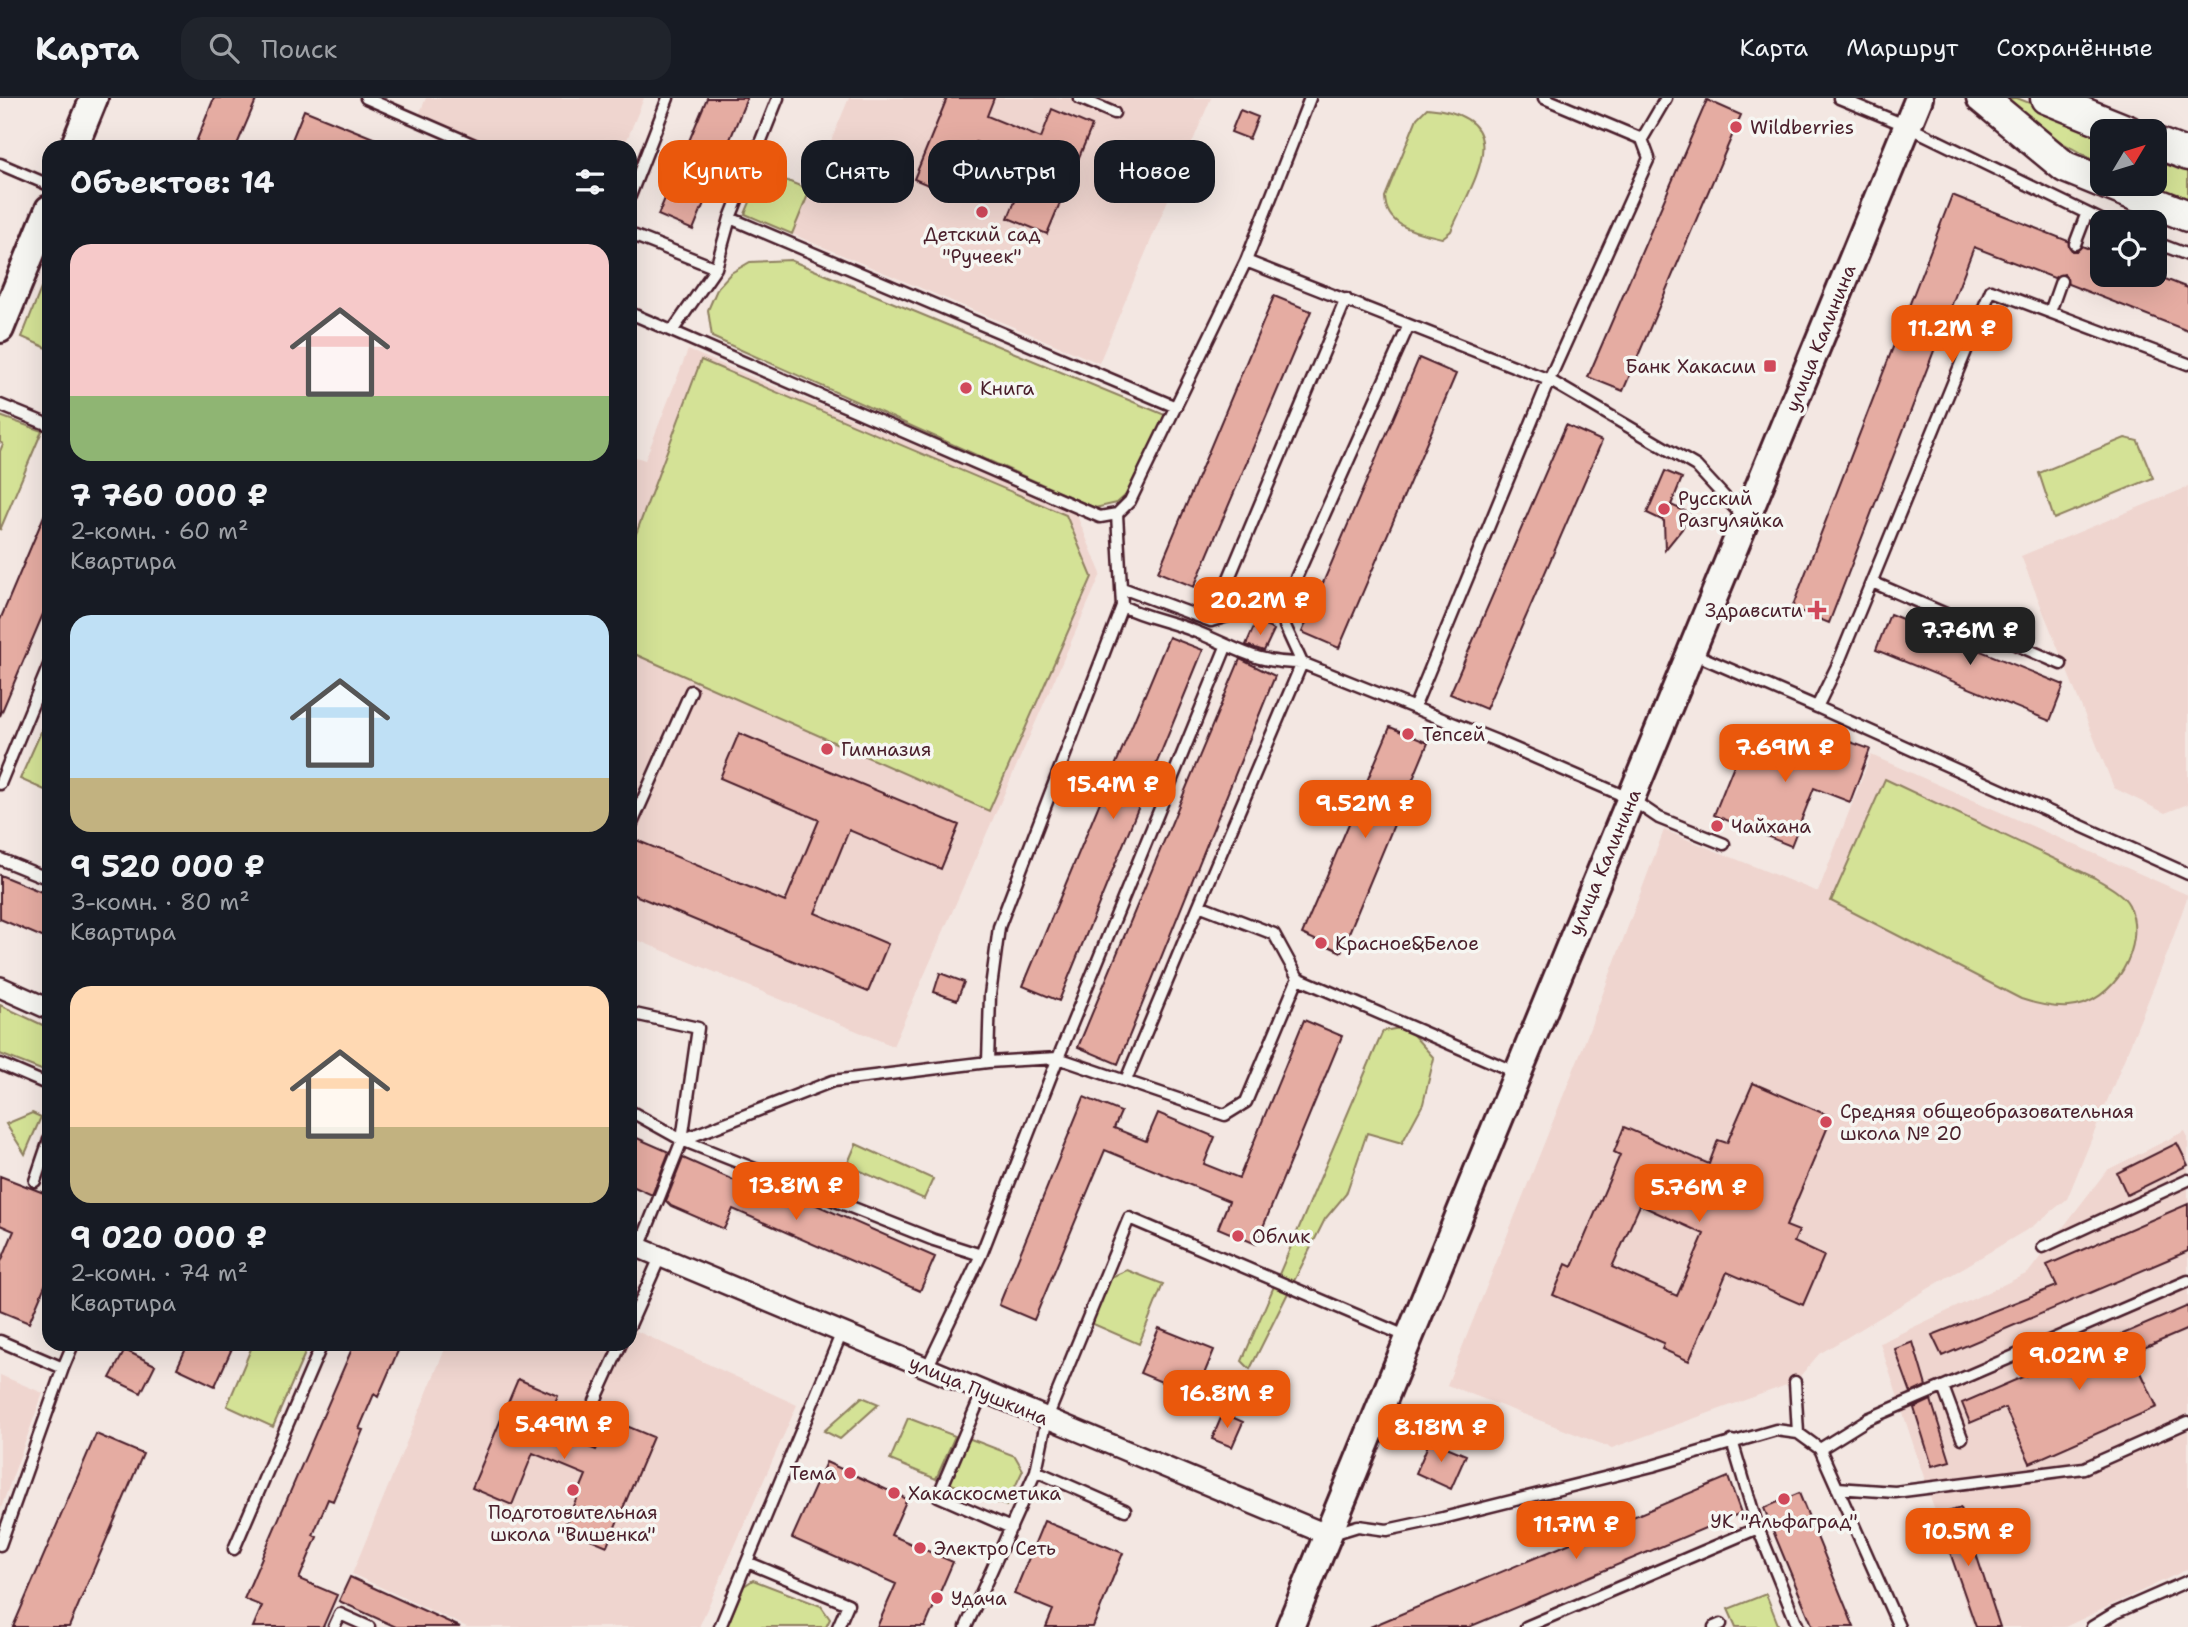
<!DOCTYPE html>
<html lang="ru">
<meta charset="utf-8">
<style>
:root{--surface:#171b24;--page:#20242c;--text:#f1f3f6;--muted:#9ea1a6;--line:#363941;--accent:#ea580c}
body{margin:0;font-family:"Shantell Sans",sans-serif;background:var(--page);color:var(--text);height:100vh;display:flex;flex-direction:column;font-size:26px;white-space:nowrap}
*{box-sizing:border-box;margin:0}
p{font-size:23px;color:var(--muted)}
.icon{flex:none;width:38px;height:38px;fill:none;stroke:currentColor;stroke-width:2;stroke-linecap:round;stroke-linejoin:round}
.map{position:relative;flex:1;overflow:hidden}
.sheet{position:absolute;left:42px;top:42px;width:595px;height:1211px;display:flex;flex-direction:column;background:var(--surface);border-radius:21px;box-shadow:0 7px 28px #0002}
.sheet>*{flex:none}
.hud{position:absolute;left:658px;top:42px;width:665px;height:63px;display:flex;gap:14px}
.needle{width:46px;rotate:52deg}
.controls{position:absolute;left:2090px;top:21px;display:grid;gap:14px}
.controls a{display:grid;place-items:center;width:77px;height:77px;border-radius:14px;background:var(--surface);box-shadow:0 7px 28px #0002;font-size:35px}
.price{position:absolute;translate:-50% -60px;padding:0 16px;border-radius:14px;background:var(--accent);color:#fff;font-size:23px;line-height:46px;filter:drop-shadow(0 2px 4px #0008)}
.price::after{content:'';position:absolute;left:50%;top:42px;width:21px;height:16px;margin-left:-10px;background:inherit;clip-path:polygon(0 0,100% 0,50% 100%)}
.price.active{background:#222;color:#fff}
ul{padding:0;list-style:none}
li{display:grid;align-content:center;gap:14px;height:371px;padding:0 28px}
li span{display:grid;place-items:center;height:217px;border-radius:21px;color:#555}
li>.icon{margin-inline-start:auto}
span .icon{width:126px;height:126px;fill:#fffc;stroke-width:1}
li b{font-size:30px}
h2{display:flex;justify-content:space-between;align-items:center;height:84px;padding:0 28px;font-size:30px}
.chip{padding:0 24px;border-radius:21px;background:var(--surface);box-shadow:0 7px 28px #0002;font-size:24px;line-height:63px}
.chip.active{background:var(--accent);color:#fff}
header{display:flex;align-items:center;gap:42px;box-sizing:border-box;height:98px;padding:0 35px;background:var(--surface);border-bottom:2px solid var(--line)}
header strong{font-size:33px}
nav{display:flex;gap:38px;margin-inline-start:auto;font-size:24px}
.search{width:490px;height:63px;background:var(--page);display:flex;align-items:center;gap:18px;box-sizing:border-box;padding:0 24px;border-radius:21px;color:var(--muted);font-size:26px}
.map>svg:first-child{display:block}
</style>
<header>
<strong>Карта</strong>
<div class="search"><svg class="icon" aria-label="search" viewBox="0 0 24 24"><circle cx="10" cy="10" r="6"/><path d="M15 15l6 6"/></svg>Поиск</div>
<nav><a>Карта</a><a>Маршрут</a><a>Сохранённые</a></nav>
</header>
<div class="map">
<svg width="2188" height="1529" viewBox="0 0 2188 1529">
<rect width="100%" height="100%" fill="#f3e7e2"/>
<filter id="ink" filterUnits="userSpaceOnUse"><feTurbulence type="fractalNoise" baseFrequency=".0143" numOctaves="2"/><feDisplacementMap in="SourceGraphic" scale="14" xChannelSelector="R" yChannelSelector="G"/><feConvolveMatrix kernelMatrix="1 2 1 2 8 2 1 2 1" color-interpolation-filters="sRGB"/></filter>
<g filter="url(#ink)">
<path fill="#efd5cf" d="M426 0H644L624 49H497L419 17Z
M849 0H1211L1099 265 792 136Z
M688 252 1076 415 1101 476 893 948 630 839V357L645 362Z
M2188 389V706L2165 715 2114 690 2021 458Z
M1871 657 2188 797 2168 854 2067 1101 2033 1128 1819 1256 1795 1284 1612 1350 1447 1287 1584 946 1664 732 1818 794Z
M2185 1033 2188 1039V1471L2065 1529H1973L1880 1245 2028 1175 2107 1072Z
M630 1230 797 1307 699 1529H467L352 1476 447 1246H630Z
M0 1277 43 1295 0 1413Z"/>
<path fill="#d4e296" stroke="#8f8060" stroke-width="2" d="M2003 0H2017L2102 34V67L2054 40Z
M1427 10C1519 18 1474 81 1451 133L1442 140C1417 134 1386 130 1385 99L1417 20Z
M2154 56 2188 70V102L2148 86H2154Z
M763 73 810 92 792 136 745 116Z
M790 162 1165 317 1127 396 1117 405 1095 410 712 239 708 212 718 189 731 175 750 164Z
M49 170V251L22 239Z
M701 262 1066 417 1092 479 989 713 630 554V452Z
M0 318 42 333 0 432V353L3 346 0 344Z
M2125 340 2138 343 2153 380 2054 421 2039 375Z
M49 616V694L20 681Z
M1885 681 2095 780C2106 787 2123 795 2129 807 2148 847 2114 906 2069 909 2052 910 2036 906 2021 901L1831 803Z
M0 907 49 930V975L0 956Z
M1406 929 1434 960 1423 1006 1402 1045 1367 1035 1346 1096 1325 1121 1250 1271 1242 1263 1383 933Z
M32 1015 41 1019 25 1056 6 1026Z
M856 1046 933 1081 924 1101 847 1067Z
M1127 1172 1163 1186 1139 1246 1091 1225 1111 1179Z
M253 1246H309L273 1329 227 1308Z
M862 1299 879 1306 840 1341 824 1333Z
M908 1320 955 1338 936 1381 890 1362Z
M968 1340 1015 1358 1023 1372 1006 1408 949 1385Z
M753 1482 821 1508 830 1521 826 1529H727L744 1488Z
M1766 1496 1779 1529H1736L1728 1511Z"/>
<path fill="#e5aca2" stroke="#4a1f2b" stroke-width="2" fill-rule="evenodd" d="M214 0H257L236 49H194Z
M707 0H747L693 132 658 117Z
M947 0H994L987 18 1041 40 1052 11 1092 28 1047 136 1008 120 1030 67 976 44 954 98 914 81Z
M1707 2 1741 17 1623 293 1588 279Z
M304 12 393 48V49H289Z
M1240 12 1258 19 1249 41 1231 34Z
M1952 97 2068 143 2072 153H2077L2082 148 2102 156V177H2155L2188 190V233L2068 186 2064 176 2054 180 1974 149 1829 525 1792 510Z
M1274 198 1311 213 1194 489 1158 474Z
M1419 260 1456 276 1339 550 1302 534Z
M1566 327 1602 343 1486 611 1450 596Z
M1665 373 1682 380 1671 407 1689 415 1682 431 1665 452 1664 423 1647 415Z
M49 406V502L0 618V522Z
M1890 516 2064 587 2050 623 1876 552Z
M1256 524 1274 532 1264 553 1246 547Z
M1169 539 1203 552 1059 903 1023 888Z
M1240 561 1275 578 1118 966 1078 949Z
M1390 629 1428 645 1341 854 1302 836Z
M1748 632 1831 662 1839 640 1870 651 1850 704 1814 690 1791 748 1714 717Z
M739 635 959 727 941 771 849 732 815 815 888 846 868 894 630 795V752L634 741 785 804 819 722 720 680Z
M0 777 49 797V842L0 821Z
M940 875 964 884 957 902 934 894Z
M1304 922 1342 938 1256 1146 1218 1130 1229 1103 1105 1052 1034 1222 999 1207 1084 999 1121 1014 1114 1030 1146 1043 1158 1015 1215 1039 1204 1066 1239 1080Z
M1753 985 1832 1019 1786 1128 1799 1133 1794 1144 1824 1158 1803 1207 1727 1174 1689 1263 1662 1251 1664 1245 1553 1197 1566 1166 1572 1169 1620 1057 1614 1054 1624 1029 1709 1066 1718 1042 1727 1045ZM1640 1107 1704 1136 1677 1198 1612 1169Z
M630 1037 669 1054 652 1097 630 1087Z
M2177 1045 2188 1067 2127 1097 2117 1075Z
M683 1060 758 1093 762 1083 935 1159 920 1193 733 1111 724 1131 671 1108 666 1103Z
M0 1078 49 1097V1178L29 1225 0 1213V1166L14 1133 0 1127Z
M2188 1106V1153L1942 1258 1932 1237 2057 1188 2047 1167Z
M2188 1208V1231L2132 1255 2157 1309 2030 1365 2005 1310 1970 1325 1962 1305Z
M1159 1230 1214 1252 1195 1298 1140 1275Z
M1913 1244 1926 1288 1911 1295 1895 1251Z
M188 1246H234L215 1288 177 1270Z
M354 1246H401L378 1299 374 1296 359 1331 363 1332 333 1403 328 1401 313 1437 317 1439 299 1481 337 1497 323 1529H253L262 1508 244 1501Z
M125 1252 155 1267 141 1295 110 1280Z
M518 1281 558 1298 545 1331 596 1352 610 1321 653 1339 607 1448 564 1430 586 1377 533 1355 512 1407 472 1390Z
M1931 1302 1950 1363 1932 1368 1914 1310Z
M1223 1315 1243 1324 1232 1349 1212 1341Z
M96 1336 143 1356 136 1372 69 1529H13Z
M1430 1342 1466 1357 1451 1391 1416 1375Z
M826 1364 907 1401 891 1437 953 1464 925 1529H877L896 1486 792 1440Z
M1728 1379 1741 1415 1469 1529H1370Z
M1799 1395 1854 1529H1813L1776 1440 1764 1410Z
M1961 1410 2000 1529H1976L1937 1417Z
M1044 1423 1123 1455 1093 1529H1046L1053 1512 1014 1496Z
M350 1479 460 1529H396L339 1503Z"/>
<g fill="none" stroke-linecap="round" stroke-linejoin="round">
<defs>
<path id="lane" d="M366 0 479 49
M1079 0 1114 15
M1544 0 1642 41
M1839 0 1907 28 2105 124
M0 66 49 87
M630 98 668 0
M730 120 1176 309
M630 136 716 170 730 120 778 0
M2154 144 2188 157
M2075 146 2086 117
M1246 163 1549 282 1696 368 1744 420
M2050 214 2061 183
M630 215 1100 419 1117 416 1130 403 1246 163 1310 0
M673 232 716 170
M0 307 49 327
M1872 484 2061 566
M1122 490 1211 523 1287 500
M1122 508C1146 520 1170 523 1194 533 1238 550 1252 565 1302 565L1497 643 1631 701 1659 720 1724 746
M1211 523 1346 201
M1692 555 1817 609 1837 568 1991 192 2188 266
M1817 609 2188 776
M1414 610 1549 282 1649 60 1642 41 1666 0
M0 686 49 567
M630 730 691 593
M0 761 49 781
M1199 807 1302 565 1285 528 1287 500 1408 229
M630 915 698 930 682 1042 639 1150
M988 964 990 897 999 829 1122 508 1117 416
M0 966 49 987
M1126 982 1199 807 1274 836 1298 880 1515 974
M630 1013 682 1042 934 1142 981 1157
M682 1042 833 983 988 964 1058 960 1226 549
M35 1083 49 1042
M2043 1149 2188 1082
M630 1227 660 1159
M0 1243 63 1270 73 1246
M927 1270 981 1157 1058 960 1225 1017 1246 1004 1298 880
M1795 1284 1798 1335
M1943 1289 1962 1340
M983 1293 938 1398 1011 1430
M595 1303 621 1246
M1732 1343 1758 1430
M1820 1351 1868 1321 2188 1183
M1036 1373 1125 1412
M1837 1390 1895 1394 2084 1370 2188 1324
M1332 1436 1358 1428 1387 1432 1443 1420 1652 1368 1776 1332 1798 1335 1820 1351 1899 1529
M0 1447 63 1270
M234 1451 322 1246
M747 1464 848 1506 838 1529
M334 1529 340 1516 369 1529
M720 1529 842 1234
M966 1529 1036 1373 1047 1320 1129 1120 1408 1239
M1526 1529 1758 1430 1798 1529
M1714 1529 1721 1526
M2092 1529 2115 1515 2188 1483"/>
<path id="street" d="M0 889 49 911
M630 1146 1328 1437"/>
<path id="secondary" d="M74 49 94 0
M0 231 49 111
M1290 1529 1919 0"/>
<path id="primary" d="M1982 0 2065 69 2102 84
M2046 0 2128 33
M2154 44 2188 57
M2107 86 2188 118"/>
</defs>
<use href="#lane" stroke="#4a1f2b" stroke-width="15"/>
<use href="#street" stroke="#4a1f2b" stroke-width="24"/>
<use href="#secondary" stroke="#4a1f2b" stroke-width="32"/>
<use href="#primary" stroke="#4a1f2b" stroke-width="35"/>
<use href="#lane" stroke="#f6f6f2" stroke-width="10"/>
<use href="#street" stroke="#f6f6f2" stroke-width="19"/>
<use href="#secondary" stroke="#f6f6f2" stroke-width="26"/>
<use href="#primary" stroke="#f6f6f2" stroke-width="30"/>
</g>
</g>
<g fill="#d1495b" stroke="#f6f6f2" stroke-width="2.5">
<circle cx="1736" cy="29" r="7"/>
<circle cx="982" cy="114" r="7"/>
<rect x="1763" y="261" width="14" height="14" rx="3.5"/>
<circle cx="966" cy="290" r="7"/>
<circle cx="1664" cy="411" r="7"/>
<path d="M1813.5 501.5h7v7h7v7h-7v7h-7v-7h-7v-7h7z"/>
<circle cx="1408" cy="636" r="7"/>
<circle cx="827" cy="651" r="7"/>
<circle cx="1717" cy="728" r="7"/>
<circle cx="1321" cy="845" r="7"/>
<circle cx="1826" cy="1024" r="7"/>
<circle cx="1238" cy="1138" r="7"/>
<circle cx="850" cy="1375" r="7"/>
<circle cx="573" cy="1392" r="7"/>
<circle cx="894" cy="1395" r="7"/>
<circle cx="1784" cy="1401" r="7"/>
<circle cx="920" cy="1450" r="7"/>
<circle cx="937" cy="1500" r="7"/>
</g>
<g text-anchor="middle" stroke-width="7" stroke-linejoin="round" paint-order="stroke">
<g font-size="19" fill="#4a1f2b" stroke="#f6f6f2" text-anchor="start">
<text x="1750" y="36">Wildberries</text>
<text x="982" y="143" text-anchor="middle">Детский сад<tspan x="982" dy="22">"Ручеек"</tspan></text>
<text x="1756" y="275" text-anchor="end">Банк Хакасии</text>
<text x="980" y="297">Книга</text>
<text x="1678" y="407">Русский<tspan x="1678" dy="22">Разгуляйка</tspan></text>
<text x="1803" y="519" text-anchor="end">Здравсити</text>
<text x="1422" y="643">Тепсей</text>
<text x="841" y="658">Гимназия</text>
<text x="1731" y="735">Чайхана</text>
<text x="1335" y="852">Красное&amp;Белое</text>
<text x="1840" y="1020">Средняя общеобразовательная<tspan x="1840" dy="22">школа № 20</tspan></text>
<text x="1252" y="1145">Облик</text>
<text x="836" y="1382" text-anchor="end">Тема</text>
<text x="908" y="1402">Хакаскосметика</text>
<text x="573" y="1421" text-anchor="middle">Подготовительная<tspan x="573" dy="22">школа "Вишенка"</tspan></text>
<text x="1784" y="1430" text-anchor="middle">УК "Альфаград"</text>
<text x="934" y="1457">Электро Сеть</text>
<text x="951" y="1507">Удача</text>
</g>
<g font-size="19" fill="#4a1f2b" stroke="#f6f6f2">
<text transform="translate(1820 240) rotate(-68)" y="7">улица Калинина</text>
<text transform="translate(1604 764) rotate(-67)" y="7">улица Калинина</text>
<text transform="translate(979 1292) rotate(23)" y="7">улица Пушкина</text>
</g>
</g>
</svg>
<div class="controls">
<a><svg class="needle" viewBox="-14 -14 28 28"><path d="M0-13l5 13h-10z" fill="#e53935"/><path d="M0 13l5-13h-10z" fill="#9ea1a6"/></svg></a>
<a><svg class="icon" aria-label="locate" viewBox="0 0 24 24"><circle cx="12" cy="12" r="6"/><path d="M12 2v4M12 18v4M2 12h4M18 12h4"/></svg></a>
</div>
<b class="price" style="left:1952px;top:267px">11.2M ₽</b>
<b class="price" style="left:1260px;top:539px">20.2M ₽</b>
<b class="price active" style="left:1970px;top:569px">7.76M ₽</b>
<b class="price" style="left:1785px;top:686px">7.69M ₽</b>
<b class="price" style="left:1113px;top:723px">15.4M ₽</b>
<b class="price" style="left:1365px;top:742px">9.52M ₽</b>
<b class="price" style="left:796px;top:1124px">13.8M ₽</b>
<b class="price" style="left:1699px;top:1126px">5.76M ₽</b>
<b class="price" style="left:2079px;top:1294px">9.02M ₽</b>
<b class="price" style="left:1227px;top:1332px">16.8M ₽</b>
<b class="price" style="left:564px;top:1363px">5.49M ₽</b>
<b class="price" style="left:1441px;top:1366px">8.18M ₽</b>
<b class="price" style="left:1576px;top:1463px">11.7M ₽</b>
<b class="price" style="left:1968px;top:1470px">10.5M ₽</b>
<div class="hud">
<a class="chip active">Купить</a>
<a class="chip">Снять</a>
<a class="chip">Фильтры</a>
<a class="chip">Новое</a>
</div>
<section class="sheet">
<h2>Объектов: 14<svg class="icon" aria-label="filters" viewBox="0 0 24 24"><path d="M4 7h16M4 17h16"/><circle cx="9" cy="7" r="2"/><circle cx="15" cy="17" r="2"/></svg></h2>
<ul>
<li><span style="background:linear-gradient(#f6c9c9 70%,#8fb573 0)"><svg class="icon" aria-label="home" viewBox="0 0 24 24"><path d="M3 11l9-7 9 7M6 9v11h12V9"/></svg></span><div><b>7 760 000 ₽</b><p>2-комн. · 60 m²</p><p>Квартира</p></div></li>
<li><span style="background:linear-gradient(#bfe0f5 75%,#c2b280 0)"><svg class="icon" aria-label="home" viewBox="0 0 24 24"><path d="M3 11l9-7 9 7M6 9v11h12V9"/></svg></span><div><b>9 520 000 ₽</b><p>3-комн. · 80 m²</p><p>Квартира</p></div></li>
<li><span style="background:linear-gradient(#ffd9b3 65%,#c2b280 0)"><svg class="icon" aria-label="home" viewBox="0 0 24 24"><path d="M3 11l9-7 9 7M6 9v11h12V9"/></svg></span><div><b>9 020 000 ₽</b><p>2-комн. · 74 m²</p><p>Квартира</p></div></li>
</ul>
</section>
</div>
